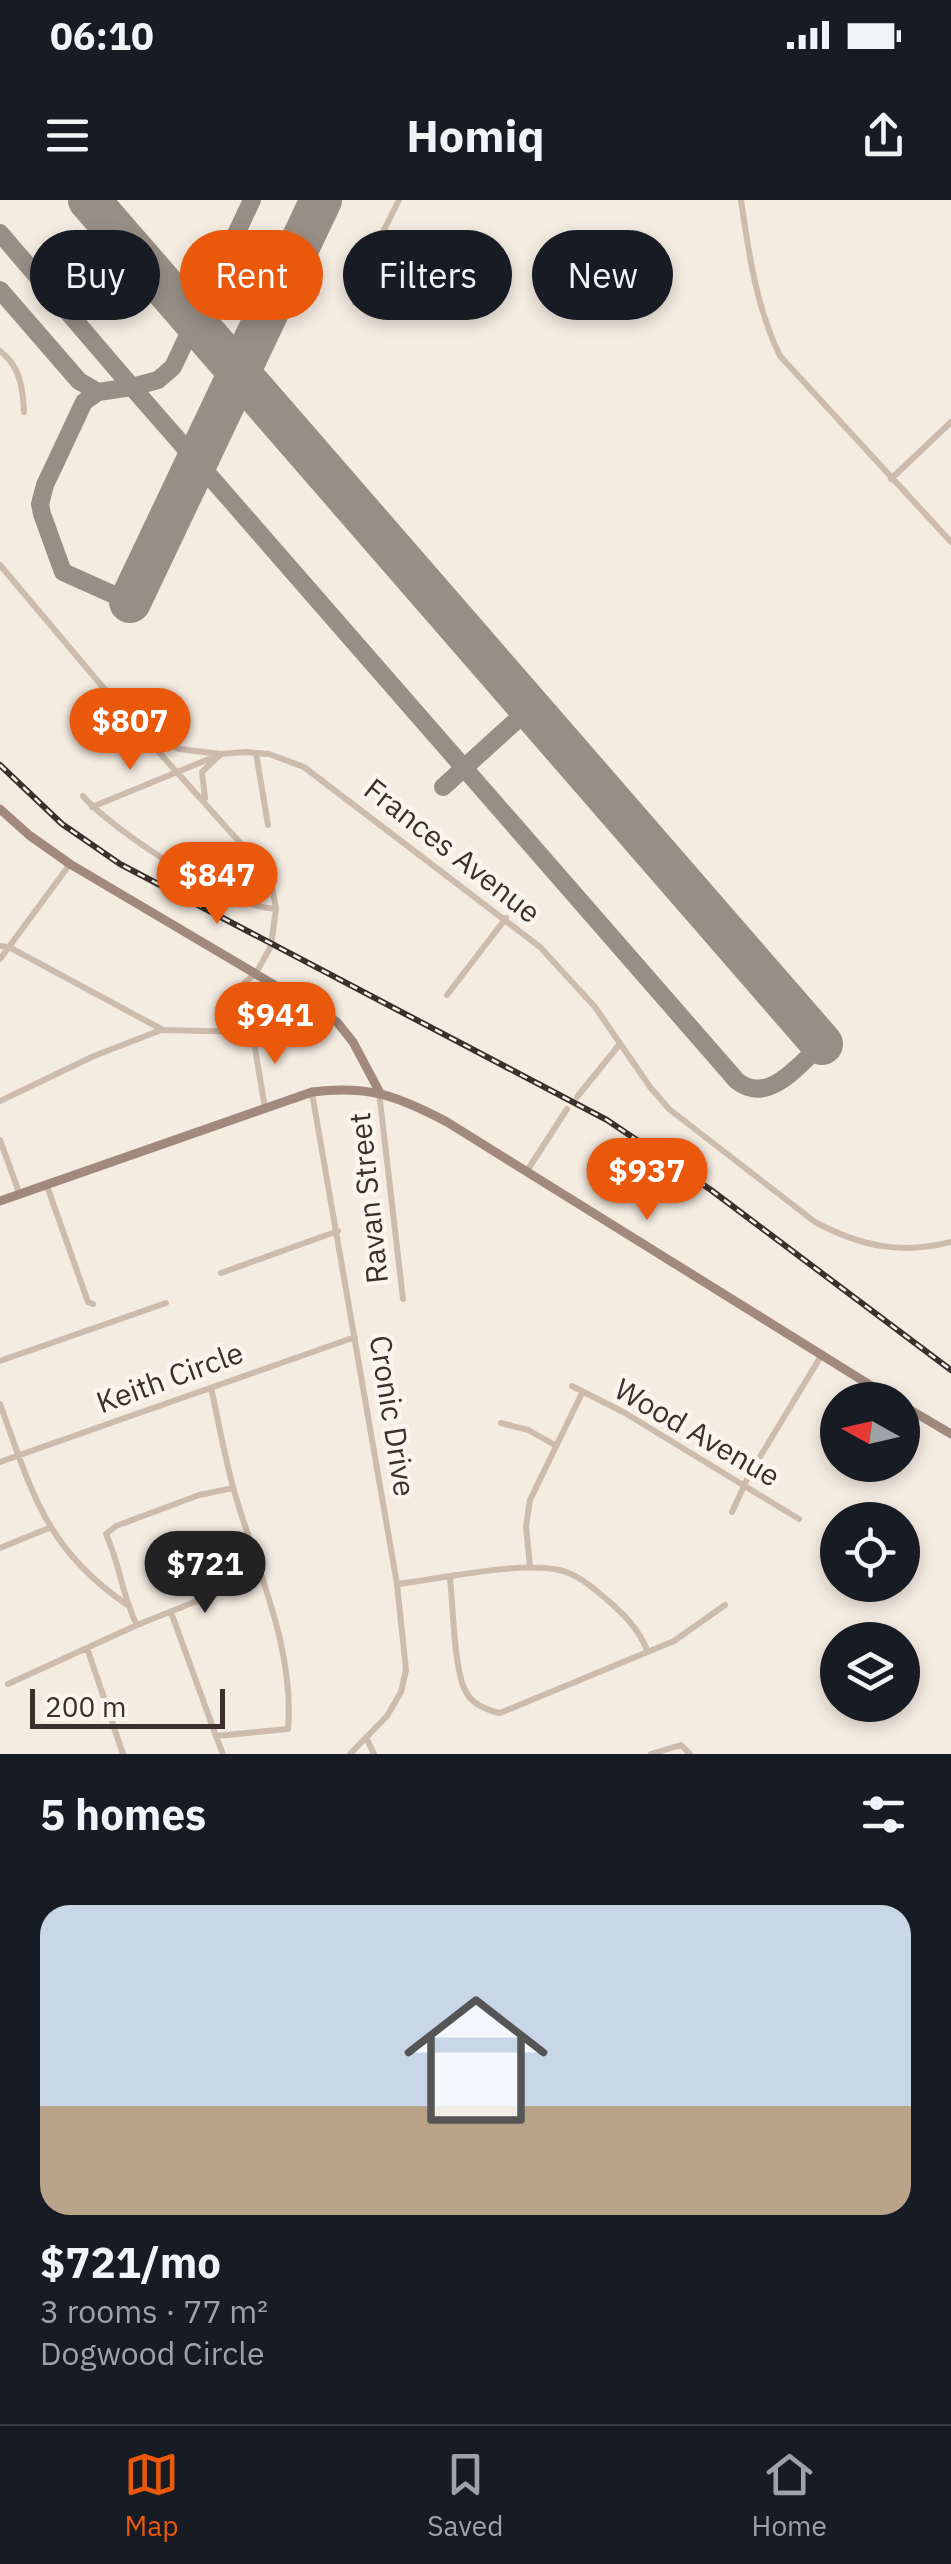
<!DOCTYPE html>
<meta charset="utf-8">
<style>
:root{--surface:#171b24;--page:#20242c;--text:#f1f3f6;--muted:#9ea1a6;--line:#363941;--accent:#ea580c}
body{margin:0;font-family:"IBM Plex Sans",sans-serif;background:var(--page);color:var(--text);height:100vh;display:flex;flex-direction:column;font-size:38px;white-space:nowrap}
*{box-sizing:border-box;margin:0}
p{font-size:32px;color:var(--muted)}
.icon{flex:none;width:55px;height:55px;fill:none;stroke:currentColor;stroke-width:2;stroke-linecap:round;stroke-linejoin:round}
.map{position:relative;height:1554px;overflow:hidden}
.panel{display:flex;flex-direction:column;background:var(--surface);flex:1}
.panel>*{flex:none}
.banner{position:absolute;left:30px;top:30px;width:892px;height:90px;display:flex;gap:20px}
.needle{width:65px;rotate:278deg}
.fabs{position:absolute;left:820px;top:1182px;display:grid;gap:20px}
.fabs a{display:grid;place-items:center;width:100px;height:100px;border-radius:50%;background:var(--surface);box-shadow:0 5px 15px #0003;font-size:50px}
.scale{position:absolute;left:30px;bottom:25px;width:195px;box-sizing:border-box;padding-left:10px;border:5px solid #3b302b;border-top:0;font-size:28px;line-height:35px;white-space:nowrap;color:#3b302b;-webkit-text-stroke:8px #fbf5ee;paint-order:stroke}
.price{position:absolute;translate:-50% -85px;padding:0 22px;border-radius:35px;background:var(--accent);color:#fff;font-size:32px;line-height:65px;filter:drop-shadow(0 2px 5px #0008)}
.price::after{content:'';position:absolute;left:50%;top:60px;width:30px;height:22px;margin-left:-15px;background:inherit;clip-path:polygon(0 0,100% 0,50% 100%)}
.price.active{background:#222;color:#fff}
ul{padding:0;list-style:none}
li{display:grid;align-content:center;gap:20px;height:530px;padding:0 40px}
li span{display:grid;place-items:center;height:310px;border-radius:30px;color:#555}
li>.icon{margin-inline-start:auto}
span .icon{width:180px;height:180px;fill:#fffc;stroke-width:1}
li b{font-size:42px}
h2{display:flex;justify-content:space-between;align-items:center;height:120px;padding:0 40px;font-size:42px}
.tag{padding:0 35px;border-radius:45px;background:var(--surface);box-shadow:0 5px 15px #0003;font-size:35px;line-height:90px}
.tag.active{background:var(--accent);color:#fff}
.status{display:flex;justify-content:space-between;align-items:center;height:70px;padding:0 50px;background:var(--surface);direction:ltr}
.status svg{height:28px;fill:currentColor}
header{display:flex;justify-content:space-between;align-items:center;height:130px;padding:0 40px;background:var(--surface);font-size:45px;font-weight:800}
.tabs{display:flex;justify-content:space-around;align-items:center;height:140px;border-top:2px solid var(--line);background:var(--surface);font-size:28px;color:var(--muted)}
.tabs a{display:grid;justify-items:center;gap:5px}
.tabs .active{color:var(--accent)}
.map>svg:first-child{display:block}
</style>
<div class="status"><b>06:10</b><svg viewBox="0 0 49 12"><path d="M0 12V9h3v3zM5 12V6h3v6zM10 12V3h3v9zM15 12V0h3v12zM26 1h20v11H26zM47 4h2v5h-2z"/></svg></div>
<header><svg class="icon" aria-label="menu" viewBox="0 0 24 24"><path d="M4 6h16M4 12h16M4 18h16"/></svg>Homiq<svg class="icon" aria-label="share" viewBox="0 0 24 24"><path d="M12 15V3M7 8l5-5 5 5M5 13v7h14v-7"/></svg></header>
<div class="map">
<svg width="951" height="1554" viewBox="0 0 951 1554">
<rect width="100%" height="100%" fill="#f4ebe1"/>
<g fill="none" stroke-linecap="round" stroke-linejoin="round">
<path stroke="#988e86" stroke-width="18" d="M0 33 132 187 158 180 173 167 252 0
M0 90 79 181 98 192
M130 402 63 372 42 314 40 304 45 285 84 202 98 192 132 187 737 881C769 906 799 864 822 844
M443 587 529 509"/>
<path stroke="#988e86" stroke-width="42" d="M89 0 822 844
M130 402 321 0"/>
<path stroke="#cdbbac" stroke-width="6" d="M741 0C749 55 756 106 780 156L951 342
M355 103 366 66 399 0
M0 151C20 166 23 188 24 212
M891 279 951 222
M0 365 139 530 270 676 276 709 271 746 256 773 244 783 265 908
M143 531 179 549 221 554 202 572 205 598
M256 553 268 625
M83 596C113 631 231 708 276 709
M92 607 221 554 246 552 269 554 304 567 540 747 595 807 650 887 669 909 815 1022C860 1046 901 1055 951 1042
M0 746 9 747 163 830 251 832
M0 759 70 664
M447 795 506 718
M379 892 403 1099
M312 893 397 1384 406 1470 401 1492 387 1516 350 1554
M577 897 619 845
M0 901 94 856 161 830
M0 940 20 995
M527 971 567 909
M47 986 88 1102 93 1104
M221 1073 338 1031
M0 1161 166 1103
M572 1186 625 1213 799 1319
M0 1204C32 1292 45 1348 126 1404
M501 1223 528 1230 555 1245
M0 1262 355 1137
M732 1312 749 1275 821 1156
M0 1348 49 1328
M530 1367 526 1326 530 1300 582 1193
M450 1378C453 1404 454 1472 466 1492 473 1505 486 1510 500 1513L674 1441 725 1405
M397 1384C439 1379 520 1361 559 1370 577 1374 591 1386 605 1398 624 1414 638 1428 648 1452
M171 1412 216 1536 288 1529C295 1450 257 1369 235 1294 225 1260 219 1223 211 1188
M137 1425C122 1396 120 1364 106 1334L116 1326 199 1295 233 1288
M87 1448 123 1554
M8 1484 137 1425 260 1376
M216 1536 223 1554
M366 1537 374 1554
M651 1554 681 1545 690 1554"/>
<path stroke="#a18a7d" stroke-width="9" d="M0 609 29 635 70 664 337 822 353 842 379 891
M0 1001 312 892C369 885 398 896 447 922L894 1200
M902 1205 951 1234"/>
<defs>
<path id="rail" d="M0 565 62 624 120 664 607 920 711 990 951 1170"/>
</defs>
<use href="#rail" stroke="#3b302b" stroke-width="6"/>
<use href="#rail" stroke="#fbf5ee" stroke-width="2.5" stroke-dasharray="8" stroke-linecap="butt"/>
</g>
<g text-anchor="middle" stroke-width="9" stroke-linejoin="round" paint-order="stroke">
<g font-size="30" fill="#3b302b" stroke="#fbf5ee">
<text transform="translate(452 651) rotate(38)" y="10">Frances Avenue</text>
<text transform="translate(369 998) rotate(-96)" y="10">Ravan Street</text>
<text transform="translate(170 1178) rotate(-20)" y="10">Keith Circle</text>
<text transform="translate(392 1216) rotate(81)" y="10">Cronic Drive</text>
<text transform="translate(697 1233) rotate(30)" y="10">Wood Avenue</text>
</g>
</g>
</svg>
<div class="fabs">
<a><svg class="needle" viewBox="-14 -14 28 28"><path d="M0-13l5 13h-10z" fill="#e53935"/><path d="M0 13l5-13h-10z" fill="#9ea1a6"/></svg></a>
<a><svg class="icon" aria-label="locate" viewBox="0 0 24 24"><circle cx="12" cy="12" r="6"/><path d="M12 2v4M12 18v4M2 12h4M18 12h4"/></svg></a>
<a><svg class="icon" aria-label="layers" viewBox="0 0 24 24"><path d="M12 4l9 5-9 5-9-5zM3 14l9 5 9-5"/></svg></a>
</div>
<div class="scale">200 m</div>
<b class="price" style="left:130px;top:573px">$807</b>
<b class="price" style="left:217px;top:727px">$847</b>
<b class="price" style="left:275px;top:867px">$941</b>
<b class="price" style="left:647px;top:1023px">$937</b>
<b class="price active" style="left:205px;top:1416px">$721</b>
<div class="banner">
<a class="tag">Buy</a>
<a class="tag active">Rent</a>
<a class="tag">Filters</a>
<a class="tag">New</a>
</div>
</div>
<section class="panel">
<h2>5 homes<svg class="icon" aria-label="filters" viewBox="0 0 24 24"><path d="M4 7h16M4 17h16"/><circle cx="9" cy="7" r="2"/><circle cx="15" cy="17" r="2"/></svg></h2>
<ul>
<li><span style="background:linear-gradient(#c9d6e8 65%,#b9a48a 0)"><svg class="icon" aria-label="home" viewBox="0 0 24 24"><path d="M3 11l9-7 9 7M6 9v11h12V9"/></svg></span><div><b>$721/mo</b><p>3 rooms · 77 m²</p><p>Dogwood Circle</p></div></li>
</ul>
</section>
<nav class="tabs">
<a class="active"><svg class="icon" aria-label="map" viewBox="0 0 24 24"><path d="M3 6l6-2 6 2 6-2v14l-6 2-6-2-6 2zM9 4v14M15 6v14"/></svg>Map</a>
<a><svg class="icon" aria-label="saved" viewBox="0 0 24 24"><path d="M7 4h10v16l-5-4-5 4z"/></svg>Saved</a>
<a><svg class="icon" aria-label="home" viewBox="0 0 24 24"><path d="M3 11l9-7 9 7M6 9v11h12V9"/></svg>Home</a>
</nav>
